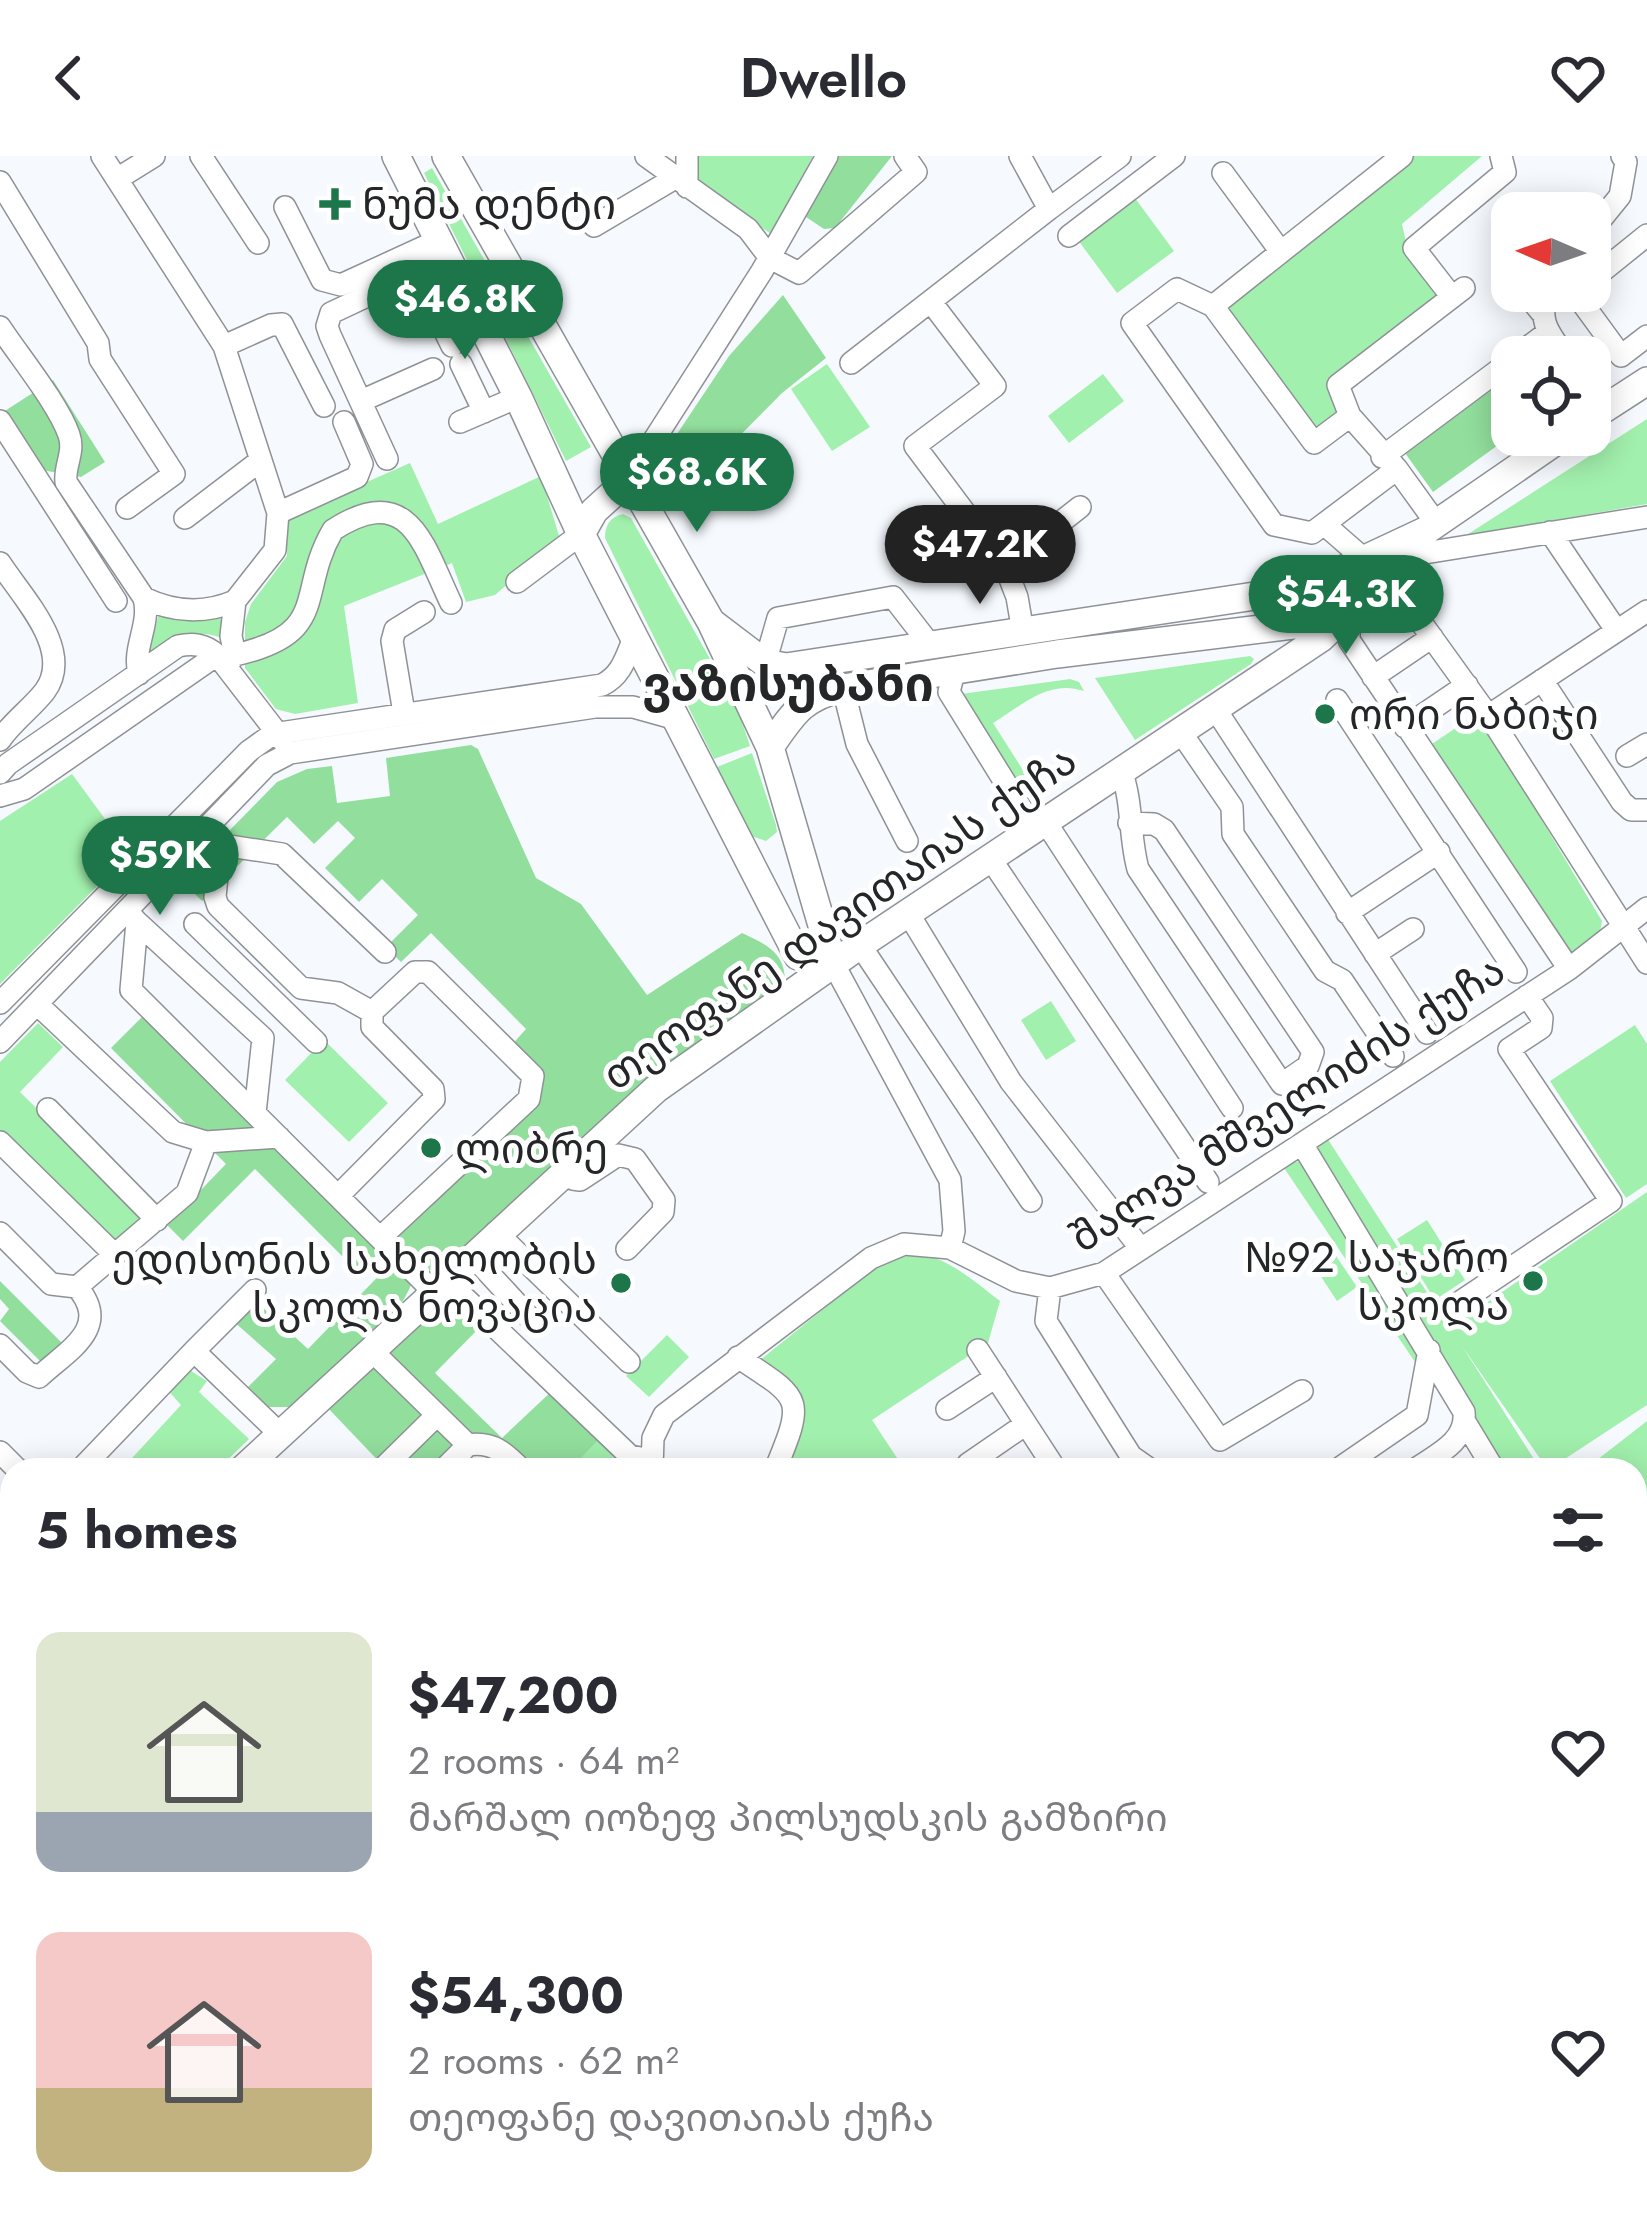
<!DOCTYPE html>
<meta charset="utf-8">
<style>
:root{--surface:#fff;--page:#f2f2f3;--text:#2b2b33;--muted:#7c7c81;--accent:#1c764a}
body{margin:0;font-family:Jost,"Noto Sans Georgian",sans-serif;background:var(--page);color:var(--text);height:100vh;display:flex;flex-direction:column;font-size:45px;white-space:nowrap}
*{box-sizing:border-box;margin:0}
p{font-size:39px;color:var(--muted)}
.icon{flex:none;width:66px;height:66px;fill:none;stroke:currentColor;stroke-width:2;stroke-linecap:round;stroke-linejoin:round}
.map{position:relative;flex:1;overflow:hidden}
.side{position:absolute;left:0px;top:1302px;width:1647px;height:768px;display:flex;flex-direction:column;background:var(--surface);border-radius:36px 36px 0 0;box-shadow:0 6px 30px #0003}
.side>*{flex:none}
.needle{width:78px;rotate:272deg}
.buttons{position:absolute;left:1491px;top:36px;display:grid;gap:24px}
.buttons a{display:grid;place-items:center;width:120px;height:120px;border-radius:24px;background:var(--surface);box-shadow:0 6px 30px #0003;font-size:60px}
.price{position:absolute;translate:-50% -102px;padding:0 27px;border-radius:42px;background:var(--accent);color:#fff;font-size:39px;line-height:78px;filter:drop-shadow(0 3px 6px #0008)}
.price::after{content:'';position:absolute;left:50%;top:72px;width:36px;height:27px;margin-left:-18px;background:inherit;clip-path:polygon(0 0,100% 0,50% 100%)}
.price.selected{background:#222;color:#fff}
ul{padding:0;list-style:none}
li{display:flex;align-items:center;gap:36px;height:300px;padding:0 36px}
li span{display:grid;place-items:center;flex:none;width:336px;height:240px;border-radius:24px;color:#555}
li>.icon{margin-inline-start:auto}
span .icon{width:144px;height:144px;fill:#fffc;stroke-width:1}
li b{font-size:51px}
h2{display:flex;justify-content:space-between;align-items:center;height:144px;padding:0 36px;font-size:51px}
header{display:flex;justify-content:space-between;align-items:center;height:156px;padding:0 36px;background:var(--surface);font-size:54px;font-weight:600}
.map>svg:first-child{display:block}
</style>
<header><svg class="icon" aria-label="back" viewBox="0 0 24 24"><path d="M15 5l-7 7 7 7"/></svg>Dwello<svg class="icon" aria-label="heart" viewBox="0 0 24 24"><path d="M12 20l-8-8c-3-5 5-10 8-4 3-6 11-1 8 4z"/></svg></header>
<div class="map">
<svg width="1647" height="2070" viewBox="0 0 1647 2070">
<rect width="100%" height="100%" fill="#f6fafe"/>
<path fill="#a2f0ad" d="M695 0H813L771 78 698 28Z
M1410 0H1482L1402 68 1408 95 1444 141 1333 228 1340 254 1314 274 1225 154 1226 143Z
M432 12 591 291 566 305 424 17Z
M1132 38 1174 95 1117 137 1075 80Z
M827 208 870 271 832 295 791 233Z
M1103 218 1124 245 1069 287 1048 260Z
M1647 263V348L1550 365 1469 385 1465 380Z
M410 307 438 368 541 320 560 383 495 439 466 446 452 407 344 450 358 547 295 558 276 553 245 512V466L251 448 287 400 285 362Z
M623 358 631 362 737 551 750 590 714 603 605 382C605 369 610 361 623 358Z
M159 457H219L226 484C196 469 172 485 148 502Z
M1250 500 1254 503 1251 508 1135 584 1095 522Z
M1070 523 1079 526 1084 535C1048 523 1023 549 993 567L1037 636 1027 642 961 538Z
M1478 557 1602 765 1600 776 1573 797 1564 795 1426 592Z
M752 597 776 669 777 676 766 685 751 680 717 611Z
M72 618 130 697 0 828V665Z
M1051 845 1076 885 1046 904 1021 864Z
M38 867 63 891 20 936 148 1062 117 1094 0 980V906Z
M1635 869 1647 888V1028L1626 1042 1550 925Z
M324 884 388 947 349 986 285 924Z
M1327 982 1450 1172 1647 1036V1249L1548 1314 1462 1190 1541 1314H1506L1310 992Z
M1305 1004 1422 1197 1417 1209 1282 1009Z
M1427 1064 1465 1124 1435 1144 1397 1083Z
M909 1096C946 1099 971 1123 1000 1145L988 1187 872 1264 905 1314H787L801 1244 759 1205 877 1110Z
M1334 1097 1357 1131 1337 1145 1314 1110Z
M667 1179 689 1201 649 1241 626 1220Z
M191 1215 207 1225 199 1236 249 1283 217 1314H121L181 1249 165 1231Z
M1647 1265V1414L1635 1420V1314H1584Z
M604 1278 621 1295 633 1314H570Z
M1647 1803V2070H1291L1308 2058H1635V1812Z
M815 2058H1143L1141 2070H812Z"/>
<path fill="#92df9d" d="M839 0H892L835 72 824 73 806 61Z
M783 139 826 202 782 237 680 340 659 305 729 200Z
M1512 219V279L1433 336 1405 297Z
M53 224 105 306 81 321 36 313 0 258Z
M471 589 478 593 536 722 581 748 647 839 742 777C765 788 785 796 785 825L646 924 440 1112 420 1116 392 1086 540 938 509 892 526 873 431 777 401 806 386 791 418 759 382 723 359 746 325 712 355 682 338 665 314 688 287 661 202 745 181 724 277 626 307 613 332 610 337 647 390 640 386 602Z
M145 858 381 1095 359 1117 255 1013 183 1085 167 1069 226 1008 111 892Z
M393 1105 407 1117 411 1129C390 1179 331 1216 291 1251H261L242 1237 276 1203 223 1156 244 1134 308 1193Z
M0 1125 64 1189 44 1209 0 1165 9 1153 0 1143Z
M449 1135 484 1167 435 1217 502 1282 554 1233 604 1278 570 1314H527L461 1279 427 1314H387L327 1251Z
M1647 1660V1803L1635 1812V1669Z
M1143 2058H1308L1291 2070H1141Z"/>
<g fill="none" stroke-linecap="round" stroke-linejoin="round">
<path stroke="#8fc4fb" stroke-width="6" d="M1635 1757 1647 1752
M1176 2070 1183 2058"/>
<defs>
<path id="minor" d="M102 0 224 190 278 357 275 394 235 445 231 480 235 499 227 509
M201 0 258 87
M646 0 748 73 770 102 799 117 916 16 905 0
M1402 0 1213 150 1314 287 1350 260 1397 313 1436 367
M1223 17 1281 96
M117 23 154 0
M0 26 98 187 100 203 174 318 127 352
M687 31V0
M285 51 322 124 341 129 439 84
M1049 53 1120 0
M594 70 675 22
M1590 77 1620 40 1626 6 1622 0
M1069 80 1174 0
M1590 125 1647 79
M1524 135 1541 156
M1547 135C1538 166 1548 176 1566 201
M1584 135 1583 148 1621 200 1647 180
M1452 141 1414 92 1505 16 1501 0
M430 145 452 190
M931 146 995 230 915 290 1005 410 1017 441 1023 476
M1213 150 1177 133 1132 167 1274 369 1312 377 1397 313
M405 156 462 130
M0 171C19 200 59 249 69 279 75 296 64 310 66 326L144 442C151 469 132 491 139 518
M224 190 271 169 282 168 324 250
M1515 201 1548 176
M851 207 1049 53 1020 0
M461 208 484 256
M361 245 433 213
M1350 260 1338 229 1464 132
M0 265 116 445
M460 266 518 241
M1382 301 1512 204
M387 303 330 179 327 170 331 157 448 102
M629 323 762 115 827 0
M278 357 357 321 362 308 344 266
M185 362 261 304
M1325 369 1364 403
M1550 376 1616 474
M1406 400 1647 361
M0 407C21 440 75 494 45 535 32 552 12 566 0 584
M1005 410 1080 351
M1387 419 1497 572 1647 807
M517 426 581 378
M144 442C173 456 205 458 235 445
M1349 453V484L1569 813
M235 499C332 477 296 437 333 374 410 324 424 391 451 447
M765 507 778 462 893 441 931 490
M955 512 949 536 1034 673
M1373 521 1432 481
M1542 524 1622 646 1631 654H1647
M843 532 857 588 907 685
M1337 544 1516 816
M1216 554 1427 877
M404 557 392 485 395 474 424 456
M1488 560 1647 455
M1405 571 1467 529
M1180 575 1232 651 1233 678 1325 815 1342 824 1393 900
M1627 600 1647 588
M1121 615C1133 646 1129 681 1138 713L1282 928 1308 910 1313 896 1164 674 1154 668 1129 667
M0 617 8 608 178 490C193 487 205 488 217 499L284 586
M0 640 24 633 217 499
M1045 665 1232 952
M210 687 282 698 385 796
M220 689 215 741 218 750 301 832 338 837 372 856
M990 702 1208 1026
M127 755 137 766 131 834 433 1135
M908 757 1011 926 1141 1093
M1347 757 1439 696
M137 766 263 882 255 957
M195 768 316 886
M860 789 1031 1045
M1375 798 1413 773
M833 807 950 1024 954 1075 950 1092
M0 847 249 595 273 578 602 529C622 519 626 501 634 482
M37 848 173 976 206 986
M0 886 267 609 290 597 595 551H633L676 563
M48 953 157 1064
M0 986 115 1099
M1302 988 1464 1256C1467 1286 1436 1299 1414 1314
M565 1014 573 1023 580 1024 618 999 635 1003 664 1044 663 1056 627 1093
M338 1040 434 943 433 933 372 871V856L415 816H428L533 920 529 943 380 1082
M496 1076 629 1206
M0 1077 51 1128 77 1131 187 1037 206 986 279 981
M472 1099 531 1163
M1104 1117 1220 1284 1302 1235
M445 1123 630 1300 651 1304
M1050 1132 1046 1165 1131 1300 1151 1314
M1451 1152 1611 1045 1509 893 1541 872 1542 862 1527 840
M0 1189 27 1216 39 1221C68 1194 112 1172 77 1131
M370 1193 468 1289 443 1314
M978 1194 1056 1314
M194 1195 255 1134
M738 1201C801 1243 806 1240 775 1314
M947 1253 996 1221
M1465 1266 1494 1314
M468 1289C493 1285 505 1297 522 1314
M0 1296 18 1314
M968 1308 1026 1268
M80 1314 194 1195 280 1278
M381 1314 437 1259
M652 1314 653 1282 664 1259 871 1102 904 1088 950 1092 1016 1125 1050 1132 1104 1117 1569 813 1647 752
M1337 1314 1417 1259 1429 1194
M0 1379 12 1391
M1635 1521 1647 1512
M0 1537 12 1516
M1635 1553 1647 1544
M0 1564 12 1552
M1644 1637 1647 1635
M0 1968 12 1956
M0 1985 12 1997
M75 2058 87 2070
M336 2058 348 2070
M647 2058 654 2065 649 2070
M566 2069 567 2070
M212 2070 225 2058
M409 2070 422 2058
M509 2070 521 2058
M733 2070 738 2058"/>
<path id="major" d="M396 0 518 241 581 378 798 800 833 807
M446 0 711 466 770 591 833 807
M1590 262 1647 225
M581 378 594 355 629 323
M711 466 765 507 786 511 1301 433 1427 374 1565 279
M770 591C793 558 802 541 843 532L1057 498 1309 467 1339 454
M242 1314 656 933 860 789 1321 482 1406 400 1427 374
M138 2070 150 2058"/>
</defs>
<use href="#minor" stroke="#8e9296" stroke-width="24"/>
<use href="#major" stroke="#8e9296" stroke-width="30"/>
<use href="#minor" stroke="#fff" stroke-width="21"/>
<use href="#major" stroke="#fff" stroke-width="27"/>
</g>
<g fill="#1c764a" stroke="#fff" stroke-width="4.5">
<path d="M329 30h12v12h12v12h-12v12h-12v-12h-12v-12h12z"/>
<circle cx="1325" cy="558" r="12"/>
<circle cx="431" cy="992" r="12"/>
<circle cx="1533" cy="1125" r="12"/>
<circle cx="621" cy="1127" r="12"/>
</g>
<g text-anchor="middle" stroke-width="10" stroke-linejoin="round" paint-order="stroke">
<g font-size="42" fill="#242627" stroke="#fff" text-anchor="start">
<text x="362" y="63">ნუმა დენტი</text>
<text x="1349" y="573">ორი ნაბიჯი</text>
<text x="455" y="1007">ლიბრე</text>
<text x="1509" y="1116" text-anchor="end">№92 საჯარო<tspan x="1509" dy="48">სკოლა</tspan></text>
<text x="597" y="1118" text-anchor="end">ედისონის სახელობის<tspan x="597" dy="48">სკოლა ნოვაცია</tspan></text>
</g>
<g font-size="42" fill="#242627" stroke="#fff">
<text transform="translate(839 761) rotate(-35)" y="15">თეოფანე დავითაიას ქუჩა</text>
<text transform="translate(1287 947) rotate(-33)" y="15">შალვა მშველიძის ქუჩა</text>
</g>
<g font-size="48" font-weight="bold" fill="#242627" stroke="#fff">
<text x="788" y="545">ვაზისუბანი</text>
</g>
</g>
</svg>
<div class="buttons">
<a><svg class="needle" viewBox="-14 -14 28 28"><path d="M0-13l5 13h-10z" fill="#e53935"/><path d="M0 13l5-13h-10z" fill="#7c7c81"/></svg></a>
<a><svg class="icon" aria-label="locate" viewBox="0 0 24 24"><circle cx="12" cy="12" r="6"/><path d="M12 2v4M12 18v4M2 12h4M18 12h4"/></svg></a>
</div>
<b class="price" style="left:465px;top:206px">$46.8K</b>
<b class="price" style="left:697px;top:379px">$68.6K</b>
<b class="price selected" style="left:980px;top:451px">$47.2K</b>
<b class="price" style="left:1346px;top:501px">$54.3K</b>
<b class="price" style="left:160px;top:762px">$59K</b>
<section class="side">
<h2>5 homes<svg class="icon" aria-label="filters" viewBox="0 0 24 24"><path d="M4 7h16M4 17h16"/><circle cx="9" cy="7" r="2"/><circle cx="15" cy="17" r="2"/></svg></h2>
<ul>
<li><span style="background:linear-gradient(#dfe7d0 75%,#9aa5b1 0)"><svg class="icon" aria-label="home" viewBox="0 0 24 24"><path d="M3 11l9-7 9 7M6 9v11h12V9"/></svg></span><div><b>$47,200</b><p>2 rooms · 64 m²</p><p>მარშალ იოზეფ პილსუდსკის გამზირი</p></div><svg class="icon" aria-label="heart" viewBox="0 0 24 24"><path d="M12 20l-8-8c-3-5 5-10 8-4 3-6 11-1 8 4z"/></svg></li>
<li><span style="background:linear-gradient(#f6c9c9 65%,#c2b280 0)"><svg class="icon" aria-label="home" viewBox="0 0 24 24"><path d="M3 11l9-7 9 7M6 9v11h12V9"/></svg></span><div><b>$54,300</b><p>2 rooms · 62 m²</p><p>თეოფანე დავითაიას ქუჩა</p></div><svg class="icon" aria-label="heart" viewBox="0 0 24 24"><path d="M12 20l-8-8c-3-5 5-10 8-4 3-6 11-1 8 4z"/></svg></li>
</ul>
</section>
</div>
